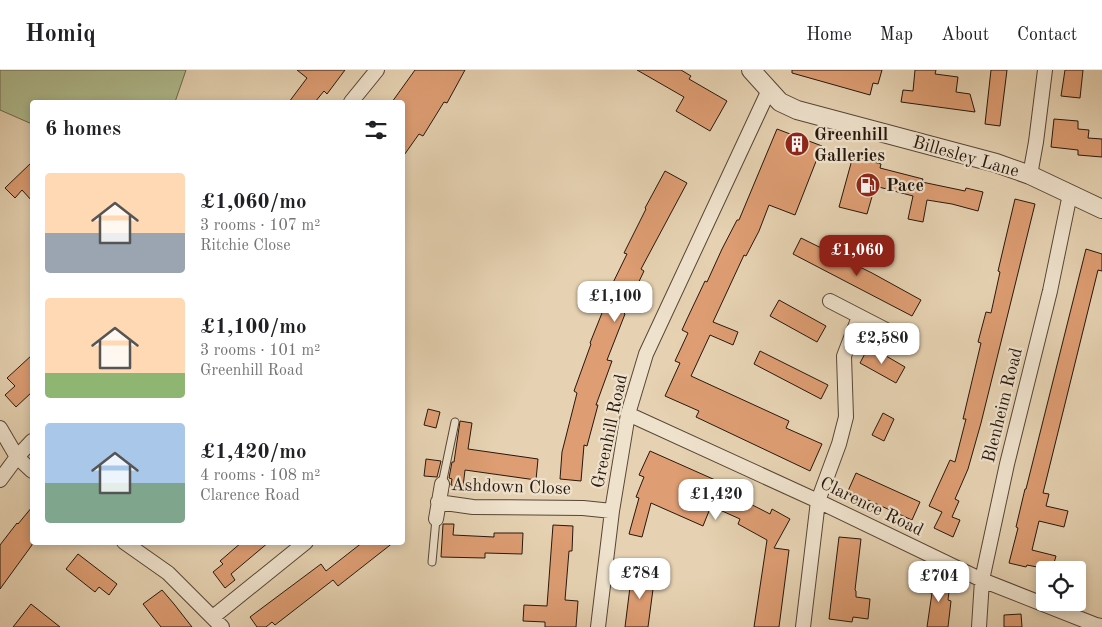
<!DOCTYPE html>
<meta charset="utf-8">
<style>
:root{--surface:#fff;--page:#f2f2f2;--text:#202124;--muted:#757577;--line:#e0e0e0;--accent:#8f2418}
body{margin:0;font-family:"Old Standard TT",serif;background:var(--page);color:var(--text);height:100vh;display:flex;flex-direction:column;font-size:19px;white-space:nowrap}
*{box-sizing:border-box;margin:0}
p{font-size:16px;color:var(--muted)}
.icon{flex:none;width:28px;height:28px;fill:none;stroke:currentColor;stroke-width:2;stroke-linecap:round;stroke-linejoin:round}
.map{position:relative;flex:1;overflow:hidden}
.panel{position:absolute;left:30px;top:30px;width:375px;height:445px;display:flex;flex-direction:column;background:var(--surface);border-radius:5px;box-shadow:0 2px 8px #0003}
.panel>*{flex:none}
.buttons{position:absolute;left:1036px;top:491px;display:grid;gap:10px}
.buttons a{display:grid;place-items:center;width:50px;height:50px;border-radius:5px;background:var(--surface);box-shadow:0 2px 8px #0003;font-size:25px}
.price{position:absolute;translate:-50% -42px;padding:0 11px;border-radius:10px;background:#fff;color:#222;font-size:16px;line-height:32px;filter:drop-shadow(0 1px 2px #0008)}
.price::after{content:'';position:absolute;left:50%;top:30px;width:15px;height:11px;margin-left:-8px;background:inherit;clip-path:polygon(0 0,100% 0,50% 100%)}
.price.active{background:var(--accent);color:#fff}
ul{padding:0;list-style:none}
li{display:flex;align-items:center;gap:15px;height:125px;padding:0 15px}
li span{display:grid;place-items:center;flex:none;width:140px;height:100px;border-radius:5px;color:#555}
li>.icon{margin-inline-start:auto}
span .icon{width:60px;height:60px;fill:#fffc;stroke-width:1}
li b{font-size:21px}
h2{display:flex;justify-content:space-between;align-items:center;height:60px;padding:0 15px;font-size:21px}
header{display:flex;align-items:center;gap:30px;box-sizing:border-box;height:70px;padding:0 25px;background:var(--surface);border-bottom:1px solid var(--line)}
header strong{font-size:24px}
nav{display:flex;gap:28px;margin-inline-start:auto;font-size:18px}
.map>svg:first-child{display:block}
</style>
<header>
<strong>Homiq</strong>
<nav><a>Home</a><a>Map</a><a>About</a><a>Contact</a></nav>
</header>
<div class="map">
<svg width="1102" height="557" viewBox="0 0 1102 557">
<rect width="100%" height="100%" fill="#e6d2b2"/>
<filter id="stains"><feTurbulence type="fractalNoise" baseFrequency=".004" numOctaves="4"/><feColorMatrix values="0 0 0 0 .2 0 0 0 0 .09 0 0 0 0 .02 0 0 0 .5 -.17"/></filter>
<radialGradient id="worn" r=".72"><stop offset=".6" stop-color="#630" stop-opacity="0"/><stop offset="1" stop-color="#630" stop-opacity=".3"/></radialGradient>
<path fill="#b0bd90" stroke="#6c6a4e" d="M0 0H186L175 32H32V54L0 40Z"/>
<path fill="#de9d73" stroke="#27170d" d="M297 0H345L327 24 324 21 315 32H289L307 8Z
M415 0H465L447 33 444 32 423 66 419 64 402 88V32H392Z
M637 0H681L691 6 689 9 727 31 710 61 676 41 684 27Z
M792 0H882L878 14 873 13 870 25 792 3Z
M915 0H936L935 4 958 7 956 22 970 24 975 42 901 32 903 20 913 21Z
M991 0H1007L1000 56 985 54Z
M1065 0H1083L1080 28 1061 26Z
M1054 49 1078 51V59L1089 60 1088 68 1102 69V87L1078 85V80L1051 77Z
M777 59 822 76 795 145 769 135 759 161 746 186 744 185 713 252 738 262 733 275 710 265 691 306 789 351 786 358 822 374 810 401 696 347 699 341 665 326 680 293 675 291 688 263 682 260 687 249 705 211 707 212 722 179 737 150H739Z
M853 86 881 94 880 98 923 109 922 112 965 121 966 118 983 122 978 141 952 134 927 130 923 152 908 149 913 126 875 116 867 144 839 137Z
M32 92V131L22 120 15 128 5 118Z
M665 101 687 113 641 199 644 201 624 243 625 244 607 290 612 291 596 335H598L587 376 584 375 581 411 560 409 562 382 577 323 574 321 591 274 590 273 608 228 606 227 627 184 624 183 646 139 645 138Z
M1015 129 1035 134 981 353 968 399 955 429 959 431 952 447 960 450 953 467 934 458 942 442 929 436 950 390 955 392 966 349H963L981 273 978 272 986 242 991 243 1000 202 998 201Z
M801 168 872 203 921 230 912 246 793 184Z
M1086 179 1102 184V201L1098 200 1043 423 1049 424 1046 436 1068 441 1064 457 1039 451 1032 480 1056 486 1052 500 1027 495 1026 497 1009 493 1018 458 1016 457 1025 419H1026Z
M779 230 826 256 817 272 770 246Z
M869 276 905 297 896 313 860 293Z
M760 281 828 315 821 329 754 294Z
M32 285V322L16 337 5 325 15 316 7 308Z
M428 339 440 342 436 358 424 355Z
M883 343 894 349 884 371 872 365Z
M460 351 472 353 468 379 538 389 536 410 465 400 463 417 451 415 452 409 449 408 452 392H454Z
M650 381 722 413 719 418 770 444 772 439 790 449 774 478 789 480 779 557H754L767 470 738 454 740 449 711 436 703 456 651 433 642 467 629 464 639 428 636 427 644 407 639 405Z
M426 389 441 391 437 407 424 406Z
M856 403 920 432 912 450 848 421Z
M32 437V475L0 519V475L17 453 18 454Z
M443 454H454L453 465 494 467V463H523L522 484 485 483V488L441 487Z
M553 455 573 456 572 481H569L565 530 578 531 576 557H545V552L523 551 524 535 547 536Z
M839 467 861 469 855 520 856 521V527L870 529 868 549 853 547 852 552 829 549Z
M242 472H269L231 504 235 510 225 518 213 502 223 494 220 491Z
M363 472H394L338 516 333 510 275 555 272 552 266 557H257L250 547 321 494 326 501Z
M78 484 117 514 109 525 99 517 95 522 66 499Z
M632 501 655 504 648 557H625Z
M928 505 939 506 938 512 950 513 948 530 951 531 948 557H927L932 523 926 522Z
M162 520 174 534 192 557H161L153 547 143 534Z
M31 534 60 557H13Z
M1021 544 1022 557H1004V545Z"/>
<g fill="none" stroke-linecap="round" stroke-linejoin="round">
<defs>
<path id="service" d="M442 414 455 352
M432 492 436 449"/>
<path id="minor" d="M351 32 377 0
M1030 105 1036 72 1045 0
M830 231 890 262
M628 344 818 431 982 510 1096 555 1102 556
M0 358 17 387 32 401
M0 410 17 387 32 371
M438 432 473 437 583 438 612 441
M436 449 442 414
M124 472 168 503 222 557
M213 547 306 472
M598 557 612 441 628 344 646 284 769 20
M803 557 818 431 839 374 846 347 844 286 859 247
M979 557 982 510 1007 394 1050 221 1070 124"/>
<path id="tertiary" d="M751 0 780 32 797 40 996 93 1030 105 1102 139"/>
</defs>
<use href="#service" stroke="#574636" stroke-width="9"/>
<use href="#minor" stroke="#574636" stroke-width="16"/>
<use href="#tertiary" stroke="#574636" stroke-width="20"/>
<use href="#service" stroke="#efe2cd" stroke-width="7"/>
<use href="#minor" stroke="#efe2cd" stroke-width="14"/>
<use href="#tertiary" stroke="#efe2cd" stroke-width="18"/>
</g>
<defs>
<symbol id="building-disc" viewBox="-11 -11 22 22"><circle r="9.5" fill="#8f2418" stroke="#efe2cd"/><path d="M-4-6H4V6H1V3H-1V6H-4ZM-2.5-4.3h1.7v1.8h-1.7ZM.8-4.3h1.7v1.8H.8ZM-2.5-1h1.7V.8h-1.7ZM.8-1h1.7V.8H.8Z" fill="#fff"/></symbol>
<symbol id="fuel-disc" viewBox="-11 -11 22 22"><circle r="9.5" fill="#8f2418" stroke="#efe2cd"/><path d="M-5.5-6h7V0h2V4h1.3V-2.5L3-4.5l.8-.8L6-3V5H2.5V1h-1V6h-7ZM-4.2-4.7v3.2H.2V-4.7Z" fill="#fff"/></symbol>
</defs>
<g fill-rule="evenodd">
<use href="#building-disc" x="783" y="60" width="28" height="28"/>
<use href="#fuel-disc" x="854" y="101" width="28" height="28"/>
</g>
<g text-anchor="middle" stroke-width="4.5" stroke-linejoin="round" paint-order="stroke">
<g font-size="18" font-weight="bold" fill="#27170d" stroke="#efe2cd" text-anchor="start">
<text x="814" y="70">Greenhill<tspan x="814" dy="21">Galleries</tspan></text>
<text x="886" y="121">Pace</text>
</g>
<g font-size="18" fill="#27170d" stroke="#efe2cd">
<text transform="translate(966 86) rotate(16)" y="6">Billesley Lane</text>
<text transform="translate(1002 335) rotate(-76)" y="6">Blenheim Road</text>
<text transform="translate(609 361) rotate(-78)" y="6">Greenhill Road</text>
<text transform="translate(511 416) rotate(2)" y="6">Ashdown Close</text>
<text transform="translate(872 436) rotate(26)" y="6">Clarence Road</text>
</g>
</g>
<rect width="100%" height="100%" filter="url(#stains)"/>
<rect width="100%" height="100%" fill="url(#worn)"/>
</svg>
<div class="buttons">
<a><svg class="icon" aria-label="locate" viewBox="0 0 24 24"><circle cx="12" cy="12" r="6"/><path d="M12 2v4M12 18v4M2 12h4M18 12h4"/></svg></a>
</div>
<b class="price active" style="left:857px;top:207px">£1,060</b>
<b class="price" style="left:615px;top:253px">£1,100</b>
<b class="price" style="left:882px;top:295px">£2,580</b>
<b class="price" style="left:716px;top:451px">£1,420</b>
<b class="price" style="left:640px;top:530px">£784</b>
<b class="price" style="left:939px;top:533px">£704</b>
<section class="panel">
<h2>6 homes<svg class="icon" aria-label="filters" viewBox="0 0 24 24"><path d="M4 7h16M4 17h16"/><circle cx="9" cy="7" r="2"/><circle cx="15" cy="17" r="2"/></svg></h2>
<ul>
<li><span style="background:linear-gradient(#ffd9b3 60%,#9aa5b1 0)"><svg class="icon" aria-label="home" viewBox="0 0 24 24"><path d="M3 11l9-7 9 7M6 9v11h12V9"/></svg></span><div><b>£1,060/mo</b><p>3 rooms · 107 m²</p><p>Ritchie Close</p></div></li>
<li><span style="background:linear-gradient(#ffd9b3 75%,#8fb573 0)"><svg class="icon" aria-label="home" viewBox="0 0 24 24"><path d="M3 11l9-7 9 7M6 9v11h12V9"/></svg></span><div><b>£1,100/mo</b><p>3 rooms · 101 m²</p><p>Greenhill Road</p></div></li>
<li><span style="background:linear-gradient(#a9c7e8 60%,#7fa58c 0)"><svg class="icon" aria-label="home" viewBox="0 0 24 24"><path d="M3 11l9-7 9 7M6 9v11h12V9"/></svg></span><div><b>£1,420/mo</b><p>4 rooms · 108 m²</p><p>Clarence Road</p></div></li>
</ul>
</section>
</div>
